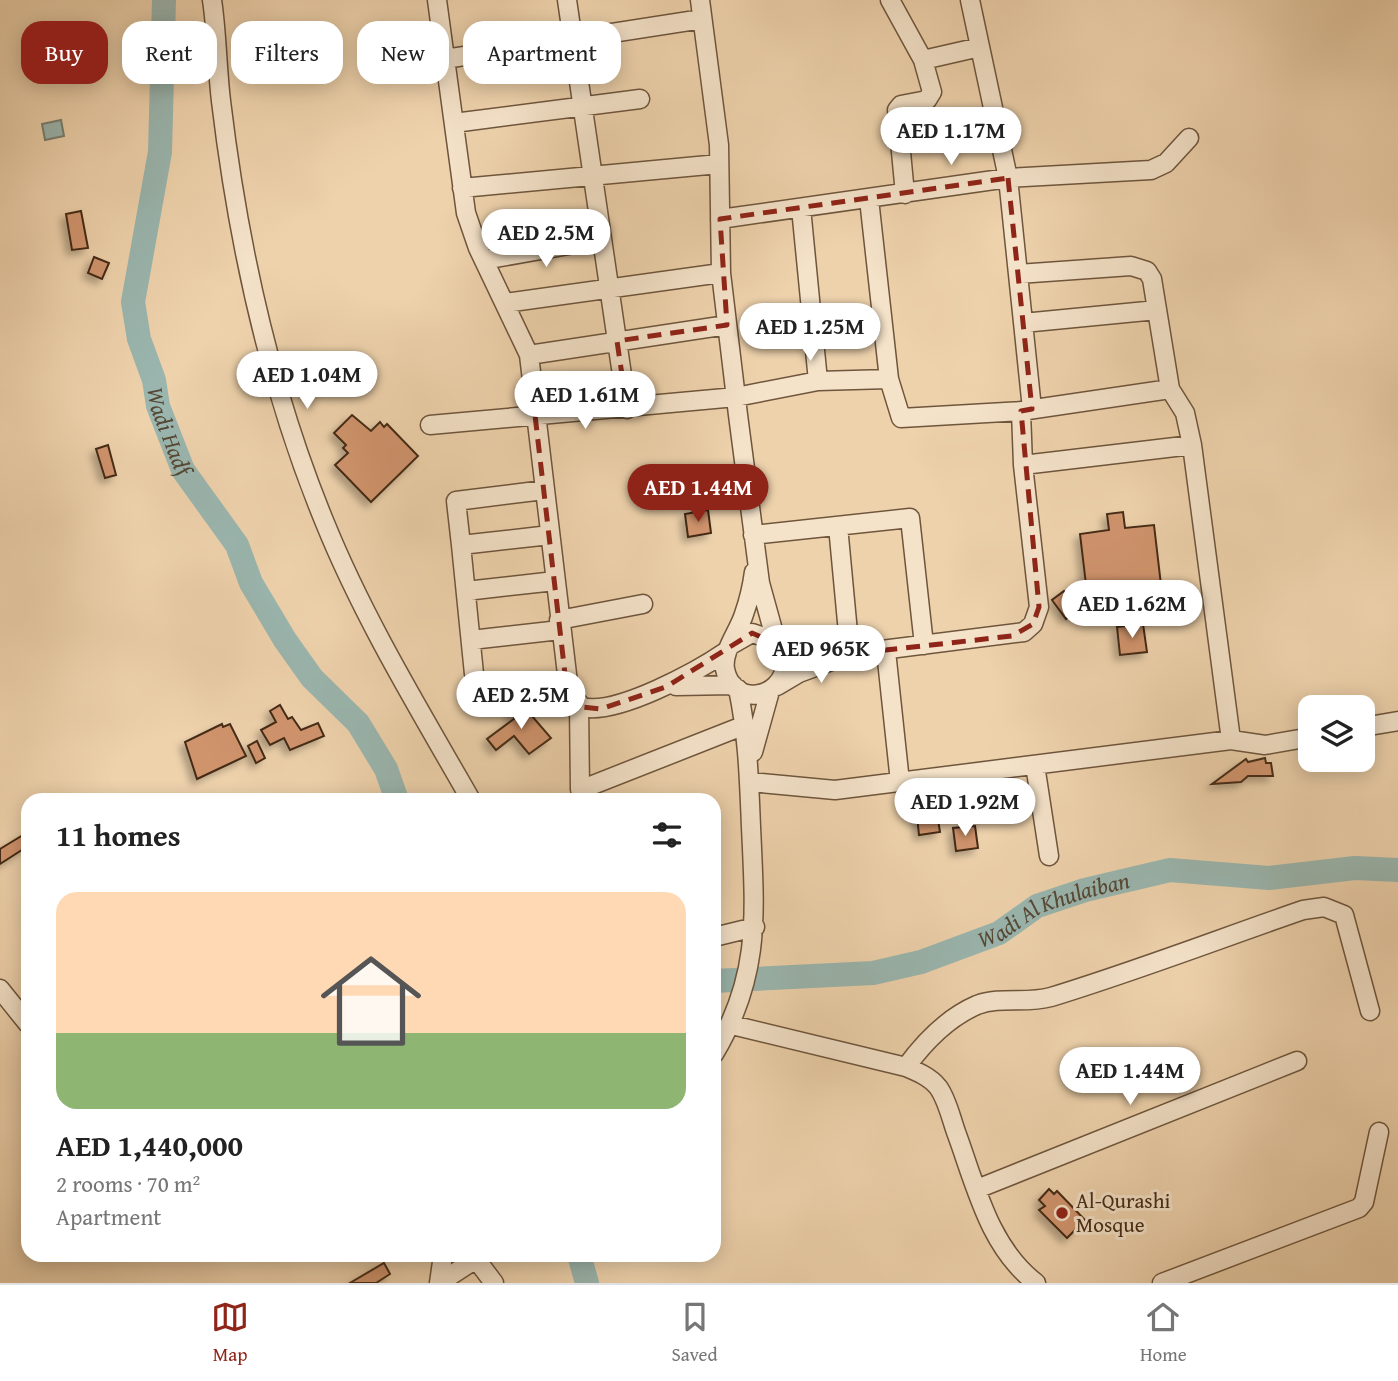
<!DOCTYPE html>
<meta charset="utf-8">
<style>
:root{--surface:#fff;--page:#f2f2f2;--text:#222;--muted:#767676;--line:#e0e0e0;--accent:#8f2418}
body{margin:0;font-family:"Gentium Book Plus",serif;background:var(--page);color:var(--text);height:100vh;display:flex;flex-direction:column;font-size:26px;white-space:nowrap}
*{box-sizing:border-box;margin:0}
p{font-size:23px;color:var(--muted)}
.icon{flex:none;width:38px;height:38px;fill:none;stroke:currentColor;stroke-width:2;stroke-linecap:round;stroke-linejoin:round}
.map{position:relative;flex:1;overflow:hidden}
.drawer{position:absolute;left:21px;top:793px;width:700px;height:469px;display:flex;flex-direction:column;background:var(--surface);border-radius:21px;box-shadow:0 4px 18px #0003}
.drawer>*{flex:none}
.guide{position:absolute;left:21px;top:21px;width:700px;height:63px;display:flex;gap:14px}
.controls{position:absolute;left:1298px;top:695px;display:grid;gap:14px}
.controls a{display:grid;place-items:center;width:77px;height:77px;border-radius:14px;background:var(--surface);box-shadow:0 4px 18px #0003;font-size:35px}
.price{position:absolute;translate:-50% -60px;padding:0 16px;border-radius:24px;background:#fff;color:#222;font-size:23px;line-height:46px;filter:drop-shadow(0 2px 4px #0008)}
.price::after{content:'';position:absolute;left:50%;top:42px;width:21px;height:16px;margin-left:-10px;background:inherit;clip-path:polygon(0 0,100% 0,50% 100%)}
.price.selected{background:var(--accent);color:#fff}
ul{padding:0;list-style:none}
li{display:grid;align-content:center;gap:14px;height:371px;padding:0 35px}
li+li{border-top:2px solid var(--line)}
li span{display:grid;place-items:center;height:217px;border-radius:21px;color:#555}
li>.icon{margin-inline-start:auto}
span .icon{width:126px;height:126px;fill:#fffc;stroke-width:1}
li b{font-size:30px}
h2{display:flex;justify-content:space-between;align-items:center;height:84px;padding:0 35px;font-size:30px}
.pill{padding:0 24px;border-radius:21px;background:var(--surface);box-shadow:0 4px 18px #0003;font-size:24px;line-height:63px}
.pill.selected{background:var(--accent);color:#fff}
.menu{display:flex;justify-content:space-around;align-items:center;height:98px;border-top:2px solid var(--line);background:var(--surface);font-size:19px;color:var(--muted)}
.menu a{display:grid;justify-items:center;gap:4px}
.menu .selected{color:var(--accent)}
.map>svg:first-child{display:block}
</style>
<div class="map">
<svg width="1398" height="1283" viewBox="0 0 1398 1283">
<defs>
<filter id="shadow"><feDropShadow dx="-5" dy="5" stdDeviation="3.5" flood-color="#0004"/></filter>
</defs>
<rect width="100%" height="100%" fill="#eed2ac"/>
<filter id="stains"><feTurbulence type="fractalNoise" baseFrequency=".00286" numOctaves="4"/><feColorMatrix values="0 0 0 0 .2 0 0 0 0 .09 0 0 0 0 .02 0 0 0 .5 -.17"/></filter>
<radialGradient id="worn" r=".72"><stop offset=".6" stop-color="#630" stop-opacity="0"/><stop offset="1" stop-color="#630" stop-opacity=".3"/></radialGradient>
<path fill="#9ab6af" stroke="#787e72" stroke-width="2" d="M61 120 64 136 45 140 42 124Z"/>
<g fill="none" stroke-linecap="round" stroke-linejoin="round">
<g stroke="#9ab6af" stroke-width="24">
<path id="s1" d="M164 0 160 152 133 302 139 339 154 380 158 406 183 470 237 545 251 583 285 640 312 678 358 723 386 769 397 800"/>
<path id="s2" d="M714 981 873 973 921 962 999 933 1037 906 1085 890 1170 870 1269 878 1355 868 1398 870"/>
<path d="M579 1255 587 1283"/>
</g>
</g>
<path fill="#d0946d" stroke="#442b16" stroke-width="2" filter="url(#shadow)" d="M81 211 88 248 72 250 66 214Z
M94 257 109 263 102 279 88 273Z
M352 415 371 431 380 422 384 427 387 424 418 456 371 502 335 465 348 453 343 448 346 445 334 433Z
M108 445 116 475 105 478 96 449Z
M708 510 711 533 688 537 685 514Z
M1123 512 1125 528 1154 525 1161 585 1137 588 1138 594 1120 597H1112L1111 590 1087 593 1080 534 1109 530 1107 514Z
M1064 591 1077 611 1066 619 1052 600Z
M1143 624 1147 652 1120 655 1117 627Z
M519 701 551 738 529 754 514 736 496 750 487 739 515 718 508 710Z
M280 705 288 719 292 717 301 730 318 723 324 736 290 750 284 738 270 745 261 730 276 722 270 711Z
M222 724 223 727 230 724 246 756 197 779 185 742Z
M257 741 265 758 256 763 248 746Z
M1265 758 1266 763H1271L1273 776H1248L1241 782 1212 784 1246 759 1248 762Z
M937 813 940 832 919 835 917 816Z
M975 826 978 848 956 851 953 828Z
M28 832V846L0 864V849Z
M1049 1189 1054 1194 1057 1191 1085 1220 1067 1238 1039 1210 1045 1206 1039 1200Z
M384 1263 390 1274 376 1283H350Z"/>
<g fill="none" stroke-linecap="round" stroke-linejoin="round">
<defs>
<path id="minor" d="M212 0C217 33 217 67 221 101 238 243 270 390 325 523 364 619 419 709 471 800
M437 0 466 213 478 248 529 355 569 691 582 707C616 716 698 671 727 651
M567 0 627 409
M700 0 719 145 721 273 738 415 760 583 776 641
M890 0 923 60 932 92 927 100 901 105 897 110 905 194
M970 0 1008 178 1032 409
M445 59 702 19
M923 60 980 47
M454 123 640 99
M462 188 719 164
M869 199 889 379 901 418 1021 411 1170 389
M801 208 818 381
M720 219 1008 178 1151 170 1166 163 1189 138
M484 260 602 239
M1018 274 1131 266 1147 271 1152 279 1170 389 1185 413 1192 445 1231 740
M505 303 721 273
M1023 323 1157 310
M529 355 727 325
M1021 411 1023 465
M430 425 736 397 818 381 889 379
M838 526 850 654
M753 535 910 518 924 645
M461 545 456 501 544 490
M466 591 555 581
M559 620 643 604
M471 640 560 630
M731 645 752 633 776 641 786 663C782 701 732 707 725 669 722 651 739 631 744 614 749 600 752 587 754 572
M781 647 813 654H850L1024 632 1033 624 1039 607 1023 465 1192 445
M886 651 900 782
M474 674 461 545 550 535
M676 686 733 685
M777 686 799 673 837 659
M579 704 580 790 745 725
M1363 727 1398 721
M753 752 770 691
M1035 765 1049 856
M750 782 835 790 1231 740 1265 745 1311 737
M714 937 755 927
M0 989 28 1024
M732 1025 906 1067C918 1072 930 1077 938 1087 947 1099 951 1118 956 1132 976 1186 989 1247 1036 1283
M714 1054C761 975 755 915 751 827 749 780 748 736 738 689
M906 1067C925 1041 947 1018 977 1005 1001 996 1027 1004 1051 997 1136 971 1219 939 1303 910L1324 907 1344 915 1370 1011
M977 1189 1297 1061
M473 1255 494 1283
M439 1283 476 1259
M439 1283 443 1255
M1162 1283 1359 1208 1364 1202 1379 1132"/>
</defs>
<use href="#minor" stroke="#6e553c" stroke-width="21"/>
<use href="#minor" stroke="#f4e2c9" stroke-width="18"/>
</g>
<path fill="none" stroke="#8f2418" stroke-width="5" stroke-dasharray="14 9" stroke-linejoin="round" d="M1008 178 1032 409 1021 411 1039 607 1033 624 1012 636 850 654 791 650 752 633 666 687 601 709 582 707 565 674 535 415 627 409 617 341 727 325 720 219Z"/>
<circle fill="#8f2418" stroke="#f4e2c9" stroke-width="2.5" cx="1062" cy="1213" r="7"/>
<g text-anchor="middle" stroke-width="6" stroke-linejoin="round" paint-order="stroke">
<g font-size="21" fill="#442b16" stroke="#f4e2c9" text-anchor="start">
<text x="1076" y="1208">Al-Qurashi<tspan x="1076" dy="24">Mosque</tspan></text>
</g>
<g font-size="23" font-style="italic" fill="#554735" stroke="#f4e2c9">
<text dy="8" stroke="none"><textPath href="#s1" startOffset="439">Wadi Hadf</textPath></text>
<text dy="8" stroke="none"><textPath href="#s2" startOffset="352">Wadi Al Khulaiban</textPath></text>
</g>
</g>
<rect width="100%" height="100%" filter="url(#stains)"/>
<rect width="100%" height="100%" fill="url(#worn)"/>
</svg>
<div class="controls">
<a><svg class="icon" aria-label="layers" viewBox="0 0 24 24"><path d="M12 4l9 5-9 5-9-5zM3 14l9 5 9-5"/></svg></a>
</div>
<b class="price" style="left:951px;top:167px">AED 1.17M</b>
<b class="price" style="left:546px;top:269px">AED 2.5M</b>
<b class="price" style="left:810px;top:363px">AED 1.25M</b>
<b class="price" style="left:307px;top:411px">AED 1.04M</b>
<b class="price" style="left:585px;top:431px">AED 1.61M</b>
<b class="price selected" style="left:698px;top:524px">AED 1.44M</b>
<b class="price" style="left:1132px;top:640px">AED 1.62M</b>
<b class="price" style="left:821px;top:685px">AED 965K</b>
<b class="price" style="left:521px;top:731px">AED 2.5M</b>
<b class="price" style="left:965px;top:838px">AED 1.92M</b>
<b class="price" style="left:1130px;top:1107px">AED 1.44M</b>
<div class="guide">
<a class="pill selected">Buy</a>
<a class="pill">Rent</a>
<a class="pill">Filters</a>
<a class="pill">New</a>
<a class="pill">Apartment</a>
</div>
<section class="drawer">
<h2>11 homes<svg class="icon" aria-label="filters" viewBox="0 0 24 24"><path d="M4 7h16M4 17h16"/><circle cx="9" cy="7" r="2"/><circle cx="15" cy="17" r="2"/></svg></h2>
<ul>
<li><span style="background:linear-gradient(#ffd9b3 65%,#8fb573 0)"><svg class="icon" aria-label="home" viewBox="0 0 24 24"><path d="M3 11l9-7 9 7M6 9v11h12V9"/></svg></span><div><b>AED 1,440,000</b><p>2 rooms · 70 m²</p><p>Apartment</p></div></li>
</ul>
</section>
</div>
<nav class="menu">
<a class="selected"><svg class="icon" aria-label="map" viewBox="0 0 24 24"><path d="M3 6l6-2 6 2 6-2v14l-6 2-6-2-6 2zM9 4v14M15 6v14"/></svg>Map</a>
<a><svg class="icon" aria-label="saved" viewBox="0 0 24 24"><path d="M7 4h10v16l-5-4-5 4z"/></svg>Saved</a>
<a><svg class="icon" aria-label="home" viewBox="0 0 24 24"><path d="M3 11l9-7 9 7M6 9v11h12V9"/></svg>Home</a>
</nav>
